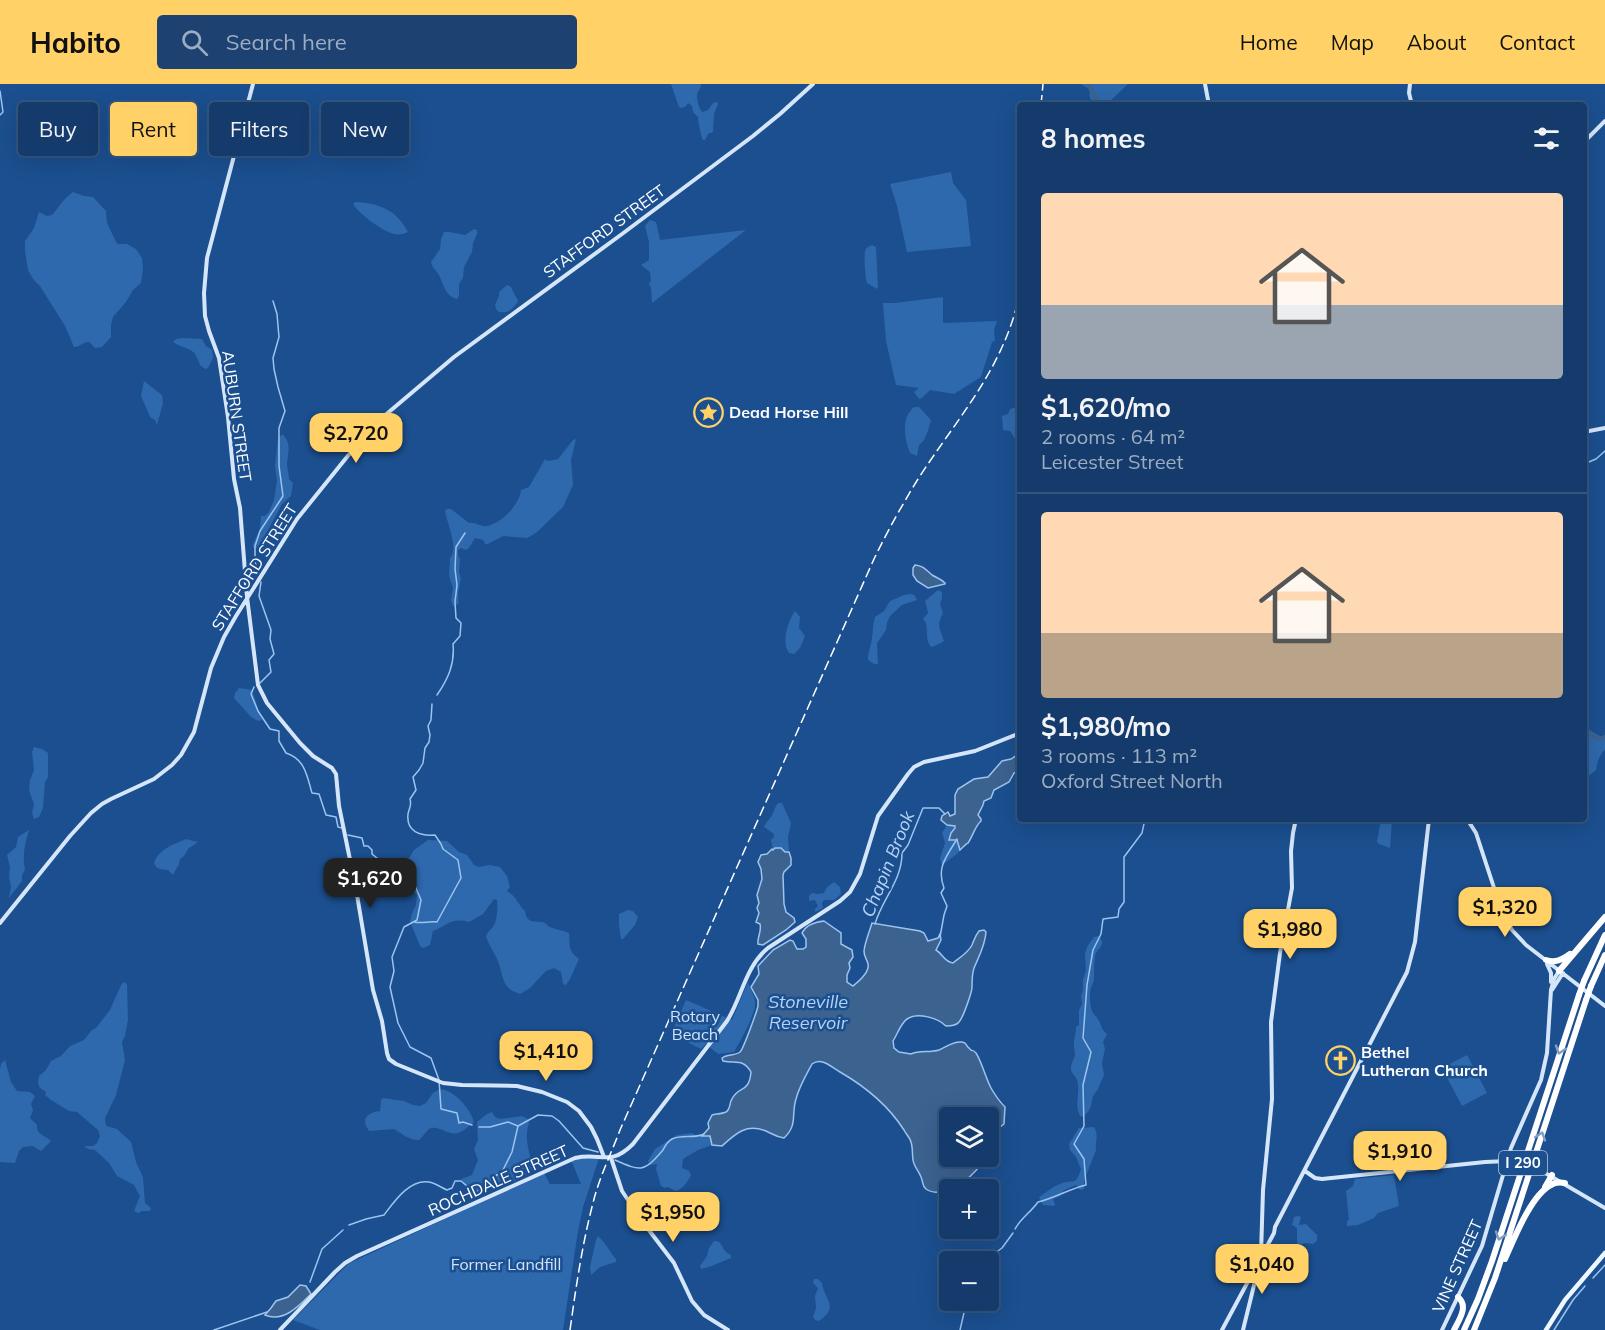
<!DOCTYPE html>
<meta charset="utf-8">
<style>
:root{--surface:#143b6b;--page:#1d4271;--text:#f1f3f6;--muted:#9dadc1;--line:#33557e;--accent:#ffd166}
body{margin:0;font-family:Mulish,sans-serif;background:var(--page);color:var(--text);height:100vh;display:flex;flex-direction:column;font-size:22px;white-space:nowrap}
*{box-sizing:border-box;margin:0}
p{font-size:20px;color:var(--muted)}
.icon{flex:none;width:33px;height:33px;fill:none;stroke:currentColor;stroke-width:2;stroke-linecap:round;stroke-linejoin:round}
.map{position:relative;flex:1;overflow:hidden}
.panel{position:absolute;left:1017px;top:18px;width:570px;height:720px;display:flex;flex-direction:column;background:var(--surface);border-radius:6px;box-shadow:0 6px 24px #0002,0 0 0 2px var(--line)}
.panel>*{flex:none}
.hud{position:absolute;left:18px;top:18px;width:570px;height:54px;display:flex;gap:12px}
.controls{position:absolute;left:939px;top:1023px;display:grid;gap:12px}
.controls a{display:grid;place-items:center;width:60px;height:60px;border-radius:6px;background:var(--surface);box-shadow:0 6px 24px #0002,0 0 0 2px var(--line);font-size:30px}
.price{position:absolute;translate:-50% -51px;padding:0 14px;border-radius:12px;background:var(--accent);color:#111;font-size:20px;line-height:39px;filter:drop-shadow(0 2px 3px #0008)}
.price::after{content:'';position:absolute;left:50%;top:36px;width:18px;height:14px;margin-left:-9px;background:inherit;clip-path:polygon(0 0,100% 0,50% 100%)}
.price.current{background:#222;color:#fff}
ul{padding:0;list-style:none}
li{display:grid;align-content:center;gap:12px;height:318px;padding:0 24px}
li+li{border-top:2px solid var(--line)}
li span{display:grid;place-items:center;height:186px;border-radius:6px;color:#555}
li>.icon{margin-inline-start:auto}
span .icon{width:108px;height:108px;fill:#fffc;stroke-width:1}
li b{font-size:26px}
h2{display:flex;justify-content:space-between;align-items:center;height:72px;padding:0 24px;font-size:26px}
.chip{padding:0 21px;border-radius:6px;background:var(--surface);box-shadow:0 6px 24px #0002,0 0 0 2px var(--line);font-size:21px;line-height:54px}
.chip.current{background:var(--accent);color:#111}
header{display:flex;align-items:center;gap:36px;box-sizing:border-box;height:84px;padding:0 30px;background:var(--accent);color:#111}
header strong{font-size:28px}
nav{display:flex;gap:33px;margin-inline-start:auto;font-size:21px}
.search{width:420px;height:54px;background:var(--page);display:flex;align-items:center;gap:15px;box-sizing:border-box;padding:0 21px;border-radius:6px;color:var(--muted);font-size:22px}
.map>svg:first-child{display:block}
</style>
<header>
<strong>Habito</strong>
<div class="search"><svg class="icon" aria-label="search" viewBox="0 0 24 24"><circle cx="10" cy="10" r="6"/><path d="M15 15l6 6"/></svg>Search here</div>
<nav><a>Home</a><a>Map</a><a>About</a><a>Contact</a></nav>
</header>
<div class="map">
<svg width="1605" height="1246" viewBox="0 0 1605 1246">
<rect width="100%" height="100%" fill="#1b4f8f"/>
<path fill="#2e69ad" d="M671 0H701C701 5 698 6 697 11 697 17 699 24 702 28L708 26 713 19 717 18 718 20 714 30 713 48 708 50 705 56H703C701 52 698 38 698 33L693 28 692 22 688 19 685 23 681 24 679 23Z
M1081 0H1128L1108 19 1095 21 1090 14 1089 5Z
M951 88 953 99 966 116 971 162 907 168 897 122 890 100Z
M73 108 84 112 93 113 106 127 107 139 116 158 118 160H127L136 165 142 174 143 185 141 199 133 206 126 218 113 233 111 241V253L102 263 95 264 89 258C83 258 80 263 74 263L65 242 40 202 33 195 28 186 25 167V157L34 144 39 128 47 132 52 131C59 123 64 114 73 108Z
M355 118C379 119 397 126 408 148 404 150 399 151 394 150 382 147 359 130 353 120Z
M650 136 656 138 660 156 746 146 652 219 651 204 649 200 651 197 650 188 641 181 649 176V158L645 142Z
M474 145 477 146V150L473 159 472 168 464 183 463 194 459 200V212L457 215C445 212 444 201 439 191 436 186 432 184 431 178L440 165 441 155 444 148H449L465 151Z
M872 161 876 163 878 202 877 205 867 199C865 193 864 174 865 168 866 163 868 163 872 161Z
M507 201 511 203 518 217C514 225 506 231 497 227L495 221 499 212V208Z
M943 213V239L997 237 994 246 995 257 992 258 981 293 954 310 930 306 922 314 919 315 914 308 919 304 896 301 886 257 883 219H895Z
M183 254 202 255 206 262 212 266 213 274 208 284 205 285 200 281C193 260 188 268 173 258L176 255Z
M144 297 162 311 163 319 157 341 155 336 150 333 141 312Z
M914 323H919L931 336 928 347 924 356 919 361 917 372 910 369C904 354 901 334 914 323Z
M1016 323 1020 324V362L1010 347 1003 346 1002 332 1008 330 1010 325Z
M282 350C292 359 288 368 287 380 287 385 289 390 289 395L293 399 291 412 282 420 266 450 263 460 255 465 253 463V460L260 445 261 432H265L269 428 274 416 277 397 275 382 278 355Z
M576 355 571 376 573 401 563 423 536 449 527 454 503 452 488 460H485L483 456 475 454 469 464 466 466 461 464 458 466V471L460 475 459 488 461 495C459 501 457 514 459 519L454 523 451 517 453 504 449 492 450 474C459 464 447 439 445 427L447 425H451L469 439C476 438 480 443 487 442 501 440 520 420 521 406L529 403 545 375 548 377 558 375 573 356Z
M938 506 942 508V514L940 520 943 529C936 543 940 544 944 557 941 559 935 562 931 563 923 552 931 544 923 535L928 529 925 517Z
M910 510 914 511 917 516 902 521 890 532 887 539 886 546 877 559 878 580H874L868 576C868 568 871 562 872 554 873 547 873 540 875 533L884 527 890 517 904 511Z
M795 527 800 533 799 544 805 552 800 564 794 570 789 569C781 558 788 537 795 527Z
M239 604 252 606 262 636 258 637 251 633 234 614 235 609Z
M1584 643 1600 652H1605V666C1600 669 1597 679 1596 686L1590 691 1584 689Z
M34 663 42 665 48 669V693L45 698 43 724 39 733 34 735 32 729 34 720 29 706 30 696 34 686 32 668Z
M778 719H782L791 739 788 753 789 768 773 766 771 756 774 753V750L764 743C766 738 768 737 771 733 774 729 774 724 778 719Z
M1381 735H1392L1390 764 1379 760 1377 758Z
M947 741 955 742 950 757 957 756 960 766 957 770 942 781 940 774 945 759 942 749Z
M29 746C25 759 22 772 25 786L22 791V797L9 814 11 802 9 794 10 783 7 771 16 763 18 753Z
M186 755 198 758 188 765 184 772 180 775 179 780 173 791 168 786C162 785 156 786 154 779 159 765 174 760 186 755Z
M428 756 447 757 459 768 467 771 474 781 479 783 490 781 500 783 507 792 510 803 507 807C516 812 518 821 525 827 527 839 533 837 542 838 548 839 545 841 550 843 556 846 563 846 569 849 570 862 568 867 579 875L570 895 566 901 563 900 561 888 554 884 546 887 530 904 520 910C500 904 504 891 497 875 494 868 489 861 486 853 487 847 491 847 494 841 497 837 498 822 497 816L494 815 483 830 469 838C451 833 448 841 433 847L430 861 423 864 420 862 410 837 412 829 416 821 417 811 404 798 393 780 397 776 409 774 414 766Z
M834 798 840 803 841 810 834 816H824L822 819 823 824 815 828V825L818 822 815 816 809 817V812L812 809 818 810 824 809 827 803Z
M628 826 633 827 638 833 635 841 623 855H621L619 841V830Z
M1099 852C1107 863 1097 863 1095 872 1094 879 1094 888 1094 895 1094 898 1092 901 1091 904 1089 911 1090 921 1092 927 1094 931 1098 934 1100 939 1102 944 1102 946 1107 950L1103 958 1105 965 1102 979 1104 991 1098 1005 1093 1012 1091 1022 1088 1028 1084 1032 1081 1033C1073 1022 1081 1009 1077 996 1075 991 1071 990 1071 984 1071 978 1074 976 1075 971 1075 966 1073 961 1074 957 1075 952 1076 948 1076 943L1079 941V926L1082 920 1081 912 1083 906V896L1086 886 1085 870 1087 863 1094 853Z
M124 898 127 900 128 936 125 952 122 958 125 976 116 1011 105 1034 106 1042 117 1045 131 1058 136 1078 143 1093 145 1119 151 1124 150 1127H142L138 1129 134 1127 140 1112 134 1101 117 1092 109 1079 95 1066 88 1065 84 1062H93L97 1059 100 1052 98 1046 77 1028 69 1027 51 1016 45 1011 46 1008C38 1003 37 1001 39 992L46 986 51 977 61 972 70 962 84 956 92 946 96 944 110 926 121 901Z
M748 898C750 904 754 911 755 917 757 928 740 958 734 968L718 970 706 960 701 965 671 950 686 916 732 936Z
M1467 971 1487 1009 1462 1022 1442 984Z
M5 976 11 998 17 1007 30 1008 35 1012 31 1020 33 1026 30 1034 37 1041C36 1051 45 1051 51 1057L41 1067 33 1062 23 1063 19 1067 15 1079 0 1078V985L1 980Z
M440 1005C454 1006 470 1024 474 1038 470 1041 463 1048 458 1049 448 1052 438 1040 429 1045 426 1048 422 1053 419 1056 409 1056 402 1050 394 1045L369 1047C361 1035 366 1029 380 1027L381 1016 383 1014 404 1017 413 1021 420 1022 426 1019 433 1009Z
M492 1028 495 1033 500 1035 522 1032 528 1035 529 1039C524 1054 529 1070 534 1084 522 1098 493 1106 475 1108L465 1102 461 1095 472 1091 478 1076 474 1065 478 1056 477 1038 487 1030Z
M1094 1043C1099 1050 1095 1058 1096 1066L1084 1097V1105L1080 1106 1076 1101 1064 1106 1060 1112 1053 1115 1055 1120 1054 1122 1043 1121 1039 1113C1045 1109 1054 1102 1060 1100 1073 1094 1075 1104 1081 1085L1076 1073 1070 1066 1069 1060 1079 1044Z
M692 1049 697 1052H710L712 1061 698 1066 683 1075 682 1084 689 1087 691 1091C688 1097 682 1107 675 1107L668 1103 665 1104 661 1102 656 1085 657 1080 650 1081 648 1077 655 1065 677 1051Z
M576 1074H599L583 1123 578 1147 563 1246H320L293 1236 348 1180 544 1089 550 1100H581L571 1076Z
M1394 1091 1399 1122 1378 1129 1374 1134 1358 1141 1347 1142V1137L1349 1136 1346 1107 1353 1102 1355 1095Z
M1298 1132 1301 1133 1299 1141 1306 1140 1317 1151V1157L1313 1160 1305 1159 1297 1162V1144L1292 1141 1294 1133Z
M598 1152C606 1159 609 1167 616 1175V1178L600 1183 591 1191 590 1183 596 1156Z
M714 1157C722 1157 721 1162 725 1167 727 1169 729 1170 731 1171V1174L709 1183 701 1185 700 1182 707 1172 709 1164Z
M814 1195H818L822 1199C824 1216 840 1222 819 1237L815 1236 813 1233 816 1224 815 1212 818 1204 813 1199Z"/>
<path fill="#3c6290" stroke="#9cc4f0" stroke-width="1.5" d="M915 481C924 482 926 486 932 491 937 494 941 495 945 499V500L928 504 917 497 913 491V484Z
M1020 669V686L1014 689 1009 698 994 706 991 714 984 717 983 721 978 731 981 735V737C975 742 973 752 968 759 967 759 961 765 960 766L957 756H949L951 749 955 744V742L947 741 941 736 942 732 948 728 950 732 955 730V711L958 705 974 695 988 693 1002 677 1011 675Z
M775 764H781L785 768H789L791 774V781L784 788 783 791 784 820 786 828 794 834 795 838 786 846 763 861 758 860C757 853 762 847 760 840L756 838 759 829 757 824 759 819 757 811 762 795 761 785 758 778 761 771 767 770 772 765 773 766Z
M824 837 841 849V860L852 866 853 873 849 879 850 884 847 891V898L853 902C858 898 870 889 868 880 867 875 864 873 864 867 865 858 869 849 872 839L920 847 924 849 928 857 938 854 940 850 941 856 936 866C943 870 944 878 953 879 959 874 968 869 972 861 974 856 975 852 979 847L984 846 986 848C985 862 979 872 974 884 972 890 972 897 972 903 972 908 963 934 959 938 956 942 950 942 946 942 938 934 918 928 907 935 901 939 897 951 893 957L894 964 899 968 911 970C919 966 930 969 939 966 946 963 953 957 962 958 968 959 964 960 969 964 974 970 970 963 976 969 981 976 986 995 991 1004 995 1011 999 1017 1005 1023L1004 1040C992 1048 995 1054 989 1065L988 1034H950V1072L984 1073C979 1090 945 1118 926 1105 922 1102 923 1097 921 1093 919 1087 914 1083 913 1076 912 1070 913 1064 911 1058 910 1054 906 1050 904 1046 888 1021 866 1003 840 988 831 983 822 973 812 980 806 991 799 1003 796 1015 791 1031 798 1041 784 1054 776 1053 773 1050 766 1047 746 1039 735 1050 722 1062L712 1061 710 1052H702L709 1044 708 1039 712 1031C715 1030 722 1030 726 1028 731 1025 729 1019 732 1015 739 1001 749 1010 751 988 743 974 735 980 723 977L722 974C727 970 735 972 740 968 743 966 757 927 758 922V916L751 903 759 890 758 882 773 866 790 856 793 857 797 865H803L806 863V855L802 849C806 841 815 838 824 837Z
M300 1201 306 1202 311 1210C299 1222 283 1239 265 1231L271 1224 276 1217 288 1213Z"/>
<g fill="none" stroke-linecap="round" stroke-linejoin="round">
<path stroke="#9cc4f0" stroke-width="1.5" d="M0 7 3 28 0 31
M1584 380 1596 375 1605 367
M259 490 255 478V462L260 447 283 412 279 382V344L285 327 278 303 274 285 273 274 279 253 277 230 273 217
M260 599 271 588 269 576 274 570 270 555 271 546 259 512 261 498
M254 603 251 610 258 627 270 645 279 647V657L286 669C305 675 307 692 312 709L319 710 326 731 336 733 338 743 342 744
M437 611C448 595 455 580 453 560L460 552 461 539 456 534 455 518 457 501 455 485 456 463 465 449
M348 751 362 754 364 762H368L372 766V770C378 776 389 781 398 782L401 789 407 791 413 797 421 816 417 836 404 843 392 873 394 887 390 903 398 939 410 963 431 974 439 996 441 1025 457 1029 459 1039 463 1038 472 1041
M414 838C422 840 428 837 437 838L461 794 458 776 443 765 441 760 435 751C420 752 406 748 408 730 409 724 412 722 410 715L416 706 413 693 419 686 423 679 425 664 429 658 430 651 428 642 431 636 432 620
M875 840C882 815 902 797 902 769L908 761 923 724H939L945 730
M940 853 944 831 947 822 941 809 944 804C936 783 947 772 957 755
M479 1043H490L508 1038 518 1042 538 1031 552 1032 559 1037 583 1064 598 1068
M615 1076C642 1088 644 1088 663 1066 665 1062 668 1057 672 1055 682 1050 694 1055 704 1050
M349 1141 366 1135 384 1131C394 1118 409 1095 429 1098 435 1099 442 1104 447 1106L452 1104 455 1097H461L474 1108 488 1105 492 1094 502 1088 512 1068 518 1042
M1015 1145C1021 1134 1031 1128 1038 1118 1055 1114 1069 1105 1086 1101L1084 1075 1074 1060 1084 1042 1083 1001 1091 968 1083 954 1087 901 1093 866 1101 850 1103 835 1118 833 1119 825 1124 818V773L1142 749 1145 735
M988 1178 991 1172 1002 1164 1013 1149
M1593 1194 1605 1181
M310 1198 322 1165 343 1146
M214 1246 267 1228
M960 1246 967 1216
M1554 1246 1573 1216 1585 1202"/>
<path stroke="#3c6290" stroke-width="4.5" d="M1088 0 1100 21
M1584 647 1600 655 1605 653"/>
<path stroke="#d6e6fa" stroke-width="4" d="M253 0 207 174 204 209 205 232 209 247 219 274 228 333 234 395 240 424 247 513 258 601 267 619 300 659 313 672 332 684 336 690 339 722 356 805 373 906 382 937 387 969 389 975 396 980 443 999 462 1001 517 1002 542 1008 567 1018 579 1027 591 1043 597 1055 604 1073
M1205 0 1209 21
M1410 0 1409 9 1412 21
M1584 58 1605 37
M1584 348 1605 344
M1467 735 1476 749 1501 825 1512 846 1526 861 1605 922
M0 839 70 752 91 729 102 720 111 715 154 695 172 681 181 671 194 648 211 584 224 553 236 532 297 435 355 363 383 333 454 273 622 150 753 52 780 30 813 0
M1547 880 1551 889V898
M1552 906 1563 889
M611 1074 622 1107 645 1141 674 1179 692 1217 704 1231 728 1246
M1540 1086 1605 1124
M1305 1087 1315 1094 1322 1095 1485 1078 1508 1077
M1261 1170 1263 1106 1272 1015 1271 938 1280 869 1292 804 1291 767 1293 749 1296 735
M280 1246 335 1188 345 1179 357 1172 575 1074C601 1068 610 1083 633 1060L727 937C742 913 745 883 768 864L840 817 850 808 860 790 878 732 908 690 914 683 924 678 975 667 1020 649
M1222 1246 1274 1149 1275 1143 1407 888 1415 858 1429 735
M1243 1246 1260 1177
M1442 1246 1482 1162 1511 1064 1541 996 1547 969 1551 906 1554 895 1559 887"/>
<path stroke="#f0f6ff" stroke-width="4.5" d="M1546 1246 1565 1216 1605 1169"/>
<path stroke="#fff" stroke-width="6" d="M1546 876C1555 879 1562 876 1570 870
M1559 887 1605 833
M1584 897 1605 851
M1591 902 1605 871
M1545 1103 1552 1091
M1505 1175C1514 1155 1531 1111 1551 1101 1555 1098 1559 1098 1565 1099
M1454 1246C1459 1236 1469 1222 1458 1213
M1464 1246 1478 1215 1492 1177 1579 911
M1474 1246 1495 1194 1586 916"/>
<path stroke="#fff" stroke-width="1.5" stroke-dasharray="10 4.5" stroke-linecap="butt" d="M1041 21 1043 0
M570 1246C576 1203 582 1161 593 1119 599 1094 611 1070 620 1046L874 475C887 448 902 421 918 395 958 333 1006 282 1020 207"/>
<path stroke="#d6e6fa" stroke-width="4" d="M1513 1078 1540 1086"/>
<path stroke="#fff" stroke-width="6" d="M1579 911 1584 897
M1586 916 1591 902"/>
</g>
<defs><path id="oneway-chevron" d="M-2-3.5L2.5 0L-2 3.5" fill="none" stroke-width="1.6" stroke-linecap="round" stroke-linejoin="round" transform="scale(1.5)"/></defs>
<g stroke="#829ec1">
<use href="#oneway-chevron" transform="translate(1560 966) rotate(108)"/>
<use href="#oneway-chevron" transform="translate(1541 1052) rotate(-72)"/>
<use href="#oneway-chevron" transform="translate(1500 1152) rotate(108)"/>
</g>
<defs>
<symbol id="sight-ring" viewBox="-11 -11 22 22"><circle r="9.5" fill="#1b4f8f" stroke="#ffd166" stroke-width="1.5"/><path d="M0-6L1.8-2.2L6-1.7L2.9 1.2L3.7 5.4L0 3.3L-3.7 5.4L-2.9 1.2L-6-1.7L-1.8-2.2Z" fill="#ffd166"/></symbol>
<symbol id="church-ring" viewBox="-11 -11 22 22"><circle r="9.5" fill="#1b4f8f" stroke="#ffd166" stroke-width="1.5"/><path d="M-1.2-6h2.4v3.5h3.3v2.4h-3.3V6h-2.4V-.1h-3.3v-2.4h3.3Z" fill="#ffd166"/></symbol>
</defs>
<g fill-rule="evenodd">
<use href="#sight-ring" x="692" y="312" width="33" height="33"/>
<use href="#church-ring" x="1324" y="960" width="33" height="33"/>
</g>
<g text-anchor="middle" stroke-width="5" stroke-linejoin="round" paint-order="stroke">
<rect fill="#1b4f8f" stroke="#bbcadd" stroke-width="1.5" x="1499" y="1067" width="48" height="24" rx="4.5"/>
<g font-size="15" font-weight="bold" fill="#fff">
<text x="1523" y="1084">I 290</text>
</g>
<g font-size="16" fill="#fff" stroke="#1b4f8f">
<text transform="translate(604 147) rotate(-36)" y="6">STAFFORD STREET</text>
<text transform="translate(237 332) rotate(82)" y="6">AUBURN STREET</text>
<text transform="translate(254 483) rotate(-58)" y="6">STAFFORD STREET</text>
<text transform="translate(498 1096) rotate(-24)" y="6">ROCHDALE STREET</text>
<text transform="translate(1457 1182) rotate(-66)" y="6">VINE STREET</text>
</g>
<g font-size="16" font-weight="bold" fill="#fff" stroke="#1b4f8f" text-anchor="start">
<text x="729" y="334">Dead Horse Hill</text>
<text x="1361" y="974">Bethel<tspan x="1361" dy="18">Lutheran Church</tspan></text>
</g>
<g font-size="16" fill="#cfe3fa" stroke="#1b4f8f">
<text x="695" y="938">Rotary<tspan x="695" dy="18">Beach</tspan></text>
<text x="506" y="1186">Former Landfill</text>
</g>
<g font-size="18" font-style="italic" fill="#b5d3f5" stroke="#1b4f8f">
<text transform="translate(888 780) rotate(-68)" y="6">Chapin Brook</text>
<text x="808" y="924">Stoneville<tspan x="808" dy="21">Reservoir</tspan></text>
</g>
</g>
</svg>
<div class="controls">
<a><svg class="icon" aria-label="layers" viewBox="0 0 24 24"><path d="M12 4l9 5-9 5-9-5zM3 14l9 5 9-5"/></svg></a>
<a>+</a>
<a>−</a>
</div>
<b class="price" style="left:356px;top:380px">$2,720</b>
<b class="price current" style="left:370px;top:825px">$1,620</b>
<b class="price" style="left:1505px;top:854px">$1,320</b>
<b class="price" style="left:1290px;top:876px">$1,980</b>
<b class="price" style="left:546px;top:998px">$1,410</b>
<b class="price" style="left:1400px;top:1098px">$1,910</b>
<b class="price" style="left:673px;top:1159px">$1,950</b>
<b class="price" style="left:1262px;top:1211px">$1,040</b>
<div class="hud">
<a class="chip">Buy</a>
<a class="chip current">Rent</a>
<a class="chip">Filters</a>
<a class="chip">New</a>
</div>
<section class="panel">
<h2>8 homes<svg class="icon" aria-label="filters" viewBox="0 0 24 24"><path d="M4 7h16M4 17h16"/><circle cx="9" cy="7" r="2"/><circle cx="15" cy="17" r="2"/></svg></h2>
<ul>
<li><span style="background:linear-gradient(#ffd9b3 60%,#9aa5b1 0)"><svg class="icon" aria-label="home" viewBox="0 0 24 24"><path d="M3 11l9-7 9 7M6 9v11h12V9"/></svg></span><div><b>$1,620/mo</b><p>2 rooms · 64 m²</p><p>Leicester Street</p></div></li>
<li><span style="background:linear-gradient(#ffd9b3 65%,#b9a48a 0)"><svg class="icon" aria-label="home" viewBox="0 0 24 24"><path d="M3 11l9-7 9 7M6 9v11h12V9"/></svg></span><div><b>$1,980/mo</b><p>3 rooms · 113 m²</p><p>Oxford Street North</p></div></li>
</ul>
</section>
</div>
